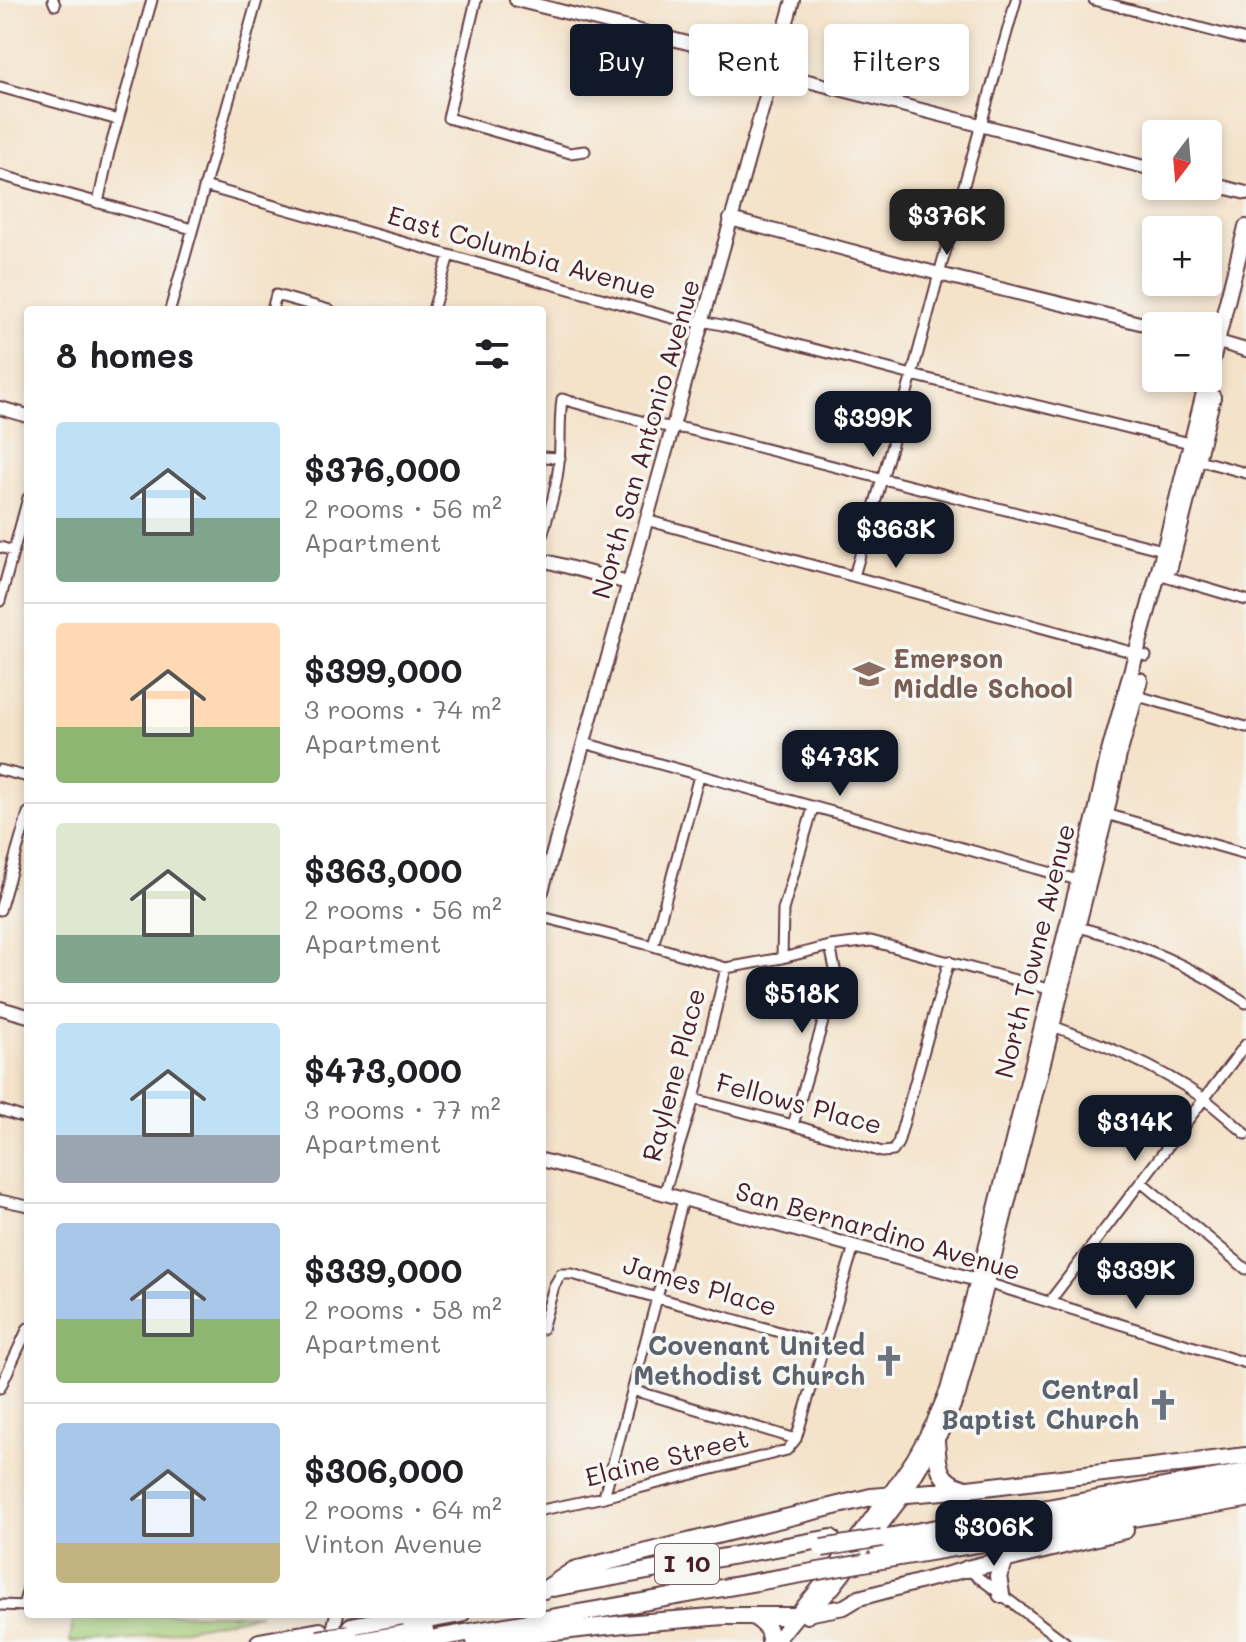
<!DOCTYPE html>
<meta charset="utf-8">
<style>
:root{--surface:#fff;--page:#f6f6f6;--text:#202124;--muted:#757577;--line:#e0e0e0;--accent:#111827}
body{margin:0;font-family:Mali,sans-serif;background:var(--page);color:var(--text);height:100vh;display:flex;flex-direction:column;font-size:30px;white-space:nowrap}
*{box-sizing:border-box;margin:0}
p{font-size:26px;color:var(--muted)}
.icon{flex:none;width:44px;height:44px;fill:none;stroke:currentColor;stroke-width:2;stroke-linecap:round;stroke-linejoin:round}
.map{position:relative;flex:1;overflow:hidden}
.sheet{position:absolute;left:24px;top:306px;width:522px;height:1312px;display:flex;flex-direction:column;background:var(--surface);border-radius:8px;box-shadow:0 4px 12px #0003}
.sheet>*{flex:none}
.top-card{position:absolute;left:570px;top:24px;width:556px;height:72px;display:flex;gap:16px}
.needle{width:52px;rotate:196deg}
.buttons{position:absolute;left:1142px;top:120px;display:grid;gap:16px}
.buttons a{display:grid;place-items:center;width:80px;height:80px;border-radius:8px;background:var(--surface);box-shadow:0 4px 12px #0003;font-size:40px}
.price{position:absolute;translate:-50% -68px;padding:0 18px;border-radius:16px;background:var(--accent);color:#fff;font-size:26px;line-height:52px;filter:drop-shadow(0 2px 4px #0008)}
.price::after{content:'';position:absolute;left:50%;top:48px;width:24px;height:18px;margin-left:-12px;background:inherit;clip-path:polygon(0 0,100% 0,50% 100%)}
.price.active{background:#222;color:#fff}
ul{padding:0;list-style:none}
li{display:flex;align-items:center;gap:24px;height:200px;padding:0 32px}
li+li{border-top:2px solid var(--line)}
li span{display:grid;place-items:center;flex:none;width:224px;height:160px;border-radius:8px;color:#555}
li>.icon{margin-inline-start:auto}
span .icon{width:96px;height:96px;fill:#fffc;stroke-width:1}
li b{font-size:34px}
h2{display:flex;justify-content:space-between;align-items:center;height:96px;padding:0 32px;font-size:34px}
.tag{padding:0 28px;border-radius:8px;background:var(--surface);box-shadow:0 4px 12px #0003;font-size:28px;line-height:72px}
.tag.active{background:var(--accent);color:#fff}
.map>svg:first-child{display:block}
</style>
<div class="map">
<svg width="1246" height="1642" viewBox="0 0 1246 1642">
<rect width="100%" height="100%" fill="#f6f6f2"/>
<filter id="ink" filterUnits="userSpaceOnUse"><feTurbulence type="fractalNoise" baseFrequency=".0125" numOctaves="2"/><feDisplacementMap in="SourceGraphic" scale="16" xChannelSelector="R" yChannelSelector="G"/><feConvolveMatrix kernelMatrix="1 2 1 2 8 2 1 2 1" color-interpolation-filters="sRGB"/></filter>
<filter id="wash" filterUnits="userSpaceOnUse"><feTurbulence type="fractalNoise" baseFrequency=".006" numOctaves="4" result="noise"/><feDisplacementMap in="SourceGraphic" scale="32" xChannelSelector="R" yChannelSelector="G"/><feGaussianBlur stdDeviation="1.8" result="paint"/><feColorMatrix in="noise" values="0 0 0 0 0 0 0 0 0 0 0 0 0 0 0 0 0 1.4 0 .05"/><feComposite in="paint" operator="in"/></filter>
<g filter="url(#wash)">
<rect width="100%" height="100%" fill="#f4e2c9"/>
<path fill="#a5cd78" stroke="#787652" stroke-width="2" d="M74 1614H260L130 1640 70 1642Z"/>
</g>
<g filter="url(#ink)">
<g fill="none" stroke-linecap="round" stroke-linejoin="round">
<defs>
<path id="street" d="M53 0 55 5
M476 0 448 118 570 153 585 151
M1094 0 1246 40
M0 87 118 120
M0 175 192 229
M204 186 686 322 702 321 722 325 912 375 1194 444
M98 203 109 152 152 0
M170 310 257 0
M272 310 276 295 329 310
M433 310 449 255
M542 457 560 458
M1195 459 1246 473
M646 520 1146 656
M542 536C549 512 557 487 559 462 561 441 559 420 562 399L655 425 687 429 1167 551
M0 547 13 551
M1158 574 1246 600
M854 576 912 375 939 274 1016 0
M0 601 28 498
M1134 695 1246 727
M584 743 1081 881
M0 770 28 777
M1106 814 1246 854
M0 910 28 813
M542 917 653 946 726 968 782 958 830 946 871 941 1056 991
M1075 926C1137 942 1193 966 1246 1003
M653 946 699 776
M782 958 783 910 813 808
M1047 1024C1103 1044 1155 1065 1203 1098 1218 1109 1232 1122 1246 1134
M694 1099 793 1125 882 1152 893 1151 898 1143 949 961
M0 1110 28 1119
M793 1125 834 984 835 969 830 946
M1141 1182 1246 1269
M664 1194 694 1099 726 968
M0 1200 28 1206
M987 1283 1246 1363
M1050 1301 1246 1044
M542 1329 554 1286 561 1274H572L826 1345
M0 1388 28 1328
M633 1390 796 1439
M604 1497 683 1200
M542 1510 604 1497 787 1450 796 1439 854 1246
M967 1569 1065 1642
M0 1605 28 1606
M23 1606 28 1588"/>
<path id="secondary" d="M516 0 748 58 796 78 1156 170
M1208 183 1246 193
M730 219 939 274 1156 327
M1208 339 1246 350
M0 408 28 416
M542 560 628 583
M542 891 793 0
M0 1008 28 1016
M542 1160 984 1282
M330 1642 337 1614"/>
<path id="primary" d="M1170 567 1213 397
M807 1614 844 1607 859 1598 967 1569
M807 1616 833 1587 899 1501 943 1428 958 1394 987 1283 1106 814 1119 755 1140 680
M775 1642 829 1576 890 1494 914 1459 934 1423 948 1390 978 1280 1096 812 1109 752 1158 574 1246 227"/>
<path id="highway" d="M936 1441C938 1464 937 1481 963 1488
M882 1538 1246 1472
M878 1550 1246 1485
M864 1563 1246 1499
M967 1569 1125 1530
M553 1588 831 1538
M544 1590 574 1570 871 1497 968 1489 1246 1456
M1001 1594 998 1576 1006 1559
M753 1616C764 1623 770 1628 770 1642
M411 1623 461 1614
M351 1626 414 1614
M475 1641 624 1624 724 1616H795
M259 1642 320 1631
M356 1642 425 1630
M414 1642 813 1572"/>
</defs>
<use href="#street" stroke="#643c43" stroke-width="13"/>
<use href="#secondary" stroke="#643c43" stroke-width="16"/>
<use href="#primary" stroke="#643c43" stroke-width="18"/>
<use href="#highway" stroke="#643c43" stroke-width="20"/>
<use href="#street" stroke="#fff" stroke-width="9"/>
<use href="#secondary" stroke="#fff" stroke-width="12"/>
<use href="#primary" stroke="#fff" stroke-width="14"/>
<use href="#highway" stroke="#fff" stroke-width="16"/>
<defs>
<path id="highway-bridge" d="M822 1548 882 1538
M813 1572 864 1563
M318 1639 349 1634"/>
</defs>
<use href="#highway-bridge" stroke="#643c43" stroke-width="20" stroke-linecap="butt"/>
<use href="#highway-bridge" stroke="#fff" stroke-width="16"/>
</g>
</g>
<defs>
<symbol id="school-bare" viewBox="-9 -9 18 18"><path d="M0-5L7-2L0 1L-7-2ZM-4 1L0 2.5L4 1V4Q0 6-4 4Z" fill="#8d6e63" stroke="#f6f6f2" stroke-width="2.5" paint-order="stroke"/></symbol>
<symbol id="church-bare" viewBox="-9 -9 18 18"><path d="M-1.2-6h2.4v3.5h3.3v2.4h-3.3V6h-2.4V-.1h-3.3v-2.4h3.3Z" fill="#6b7280" stroke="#f6f6f2" stroke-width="2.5" paint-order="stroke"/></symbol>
</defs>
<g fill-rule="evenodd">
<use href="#school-bare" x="847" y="652" width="44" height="44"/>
<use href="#church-bare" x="867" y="1339" width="44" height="44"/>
<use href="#church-bare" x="1141" y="1383" width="44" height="44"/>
</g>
<g text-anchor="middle" stroke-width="7" stroke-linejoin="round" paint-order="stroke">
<rect fill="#f6f6f2" stroke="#7e6067" stroke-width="2" x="655" y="1544" width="64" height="40" rx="6"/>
<g font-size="24" font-weight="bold" fill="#4a1f2b">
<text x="687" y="1572">I 10</text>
</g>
<g font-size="26" fill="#4a1f2b" stroke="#f6f6f2">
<text transform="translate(522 253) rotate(16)" y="9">East Columbia Avenue</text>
<text transform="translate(646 439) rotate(-74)" y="9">North San Antonio Avenue</text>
<text transform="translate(1035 951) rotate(-76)" y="9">North Towne Avenue</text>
<text transform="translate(674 1075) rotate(-75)" y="9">Raylene Place</text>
<text transform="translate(799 1104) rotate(15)" y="9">Fellows Place</text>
<text transform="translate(878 1231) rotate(16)" y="9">San Bernardino Avenue</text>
<text transform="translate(700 1286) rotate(16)" y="9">James Place</text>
<text transform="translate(667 1458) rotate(-14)" y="9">Elaine Street</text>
</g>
<g font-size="26" font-weight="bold" fill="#785e54" stroke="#f6f6f2" text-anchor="start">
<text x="893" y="668">Emerson<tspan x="893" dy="30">Middle School</tspan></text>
</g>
<g font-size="26" font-weight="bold" fill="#5b616d" stroke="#f6f6f2" text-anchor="end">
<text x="865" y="1355">Covenant United<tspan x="865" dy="30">Methodist Church</tspan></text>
<text x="1139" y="1399">Central<tspan x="1139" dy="30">Baptist Church</tspan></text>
</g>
</g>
</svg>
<div class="buttons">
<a><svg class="needle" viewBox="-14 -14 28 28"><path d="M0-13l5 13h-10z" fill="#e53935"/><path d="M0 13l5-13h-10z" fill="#757577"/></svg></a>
<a>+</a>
<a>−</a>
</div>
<b class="price active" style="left:947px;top:257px">$376K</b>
<b class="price" style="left:873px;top:459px">$399K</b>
<b class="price" style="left:896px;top:570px">$363K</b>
<b class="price" style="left:840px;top:798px">$473K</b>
<b class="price" style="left:802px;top:1035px">$518K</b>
<b class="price" style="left:1135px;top:1163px">$314K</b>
<b class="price" style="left:1136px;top:1311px">$339K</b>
<b class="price" style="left:994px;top:1568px">$306K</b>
<div class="top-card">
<a class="tag active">Buy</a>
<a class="tag">Rent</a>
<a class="tag">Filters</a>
</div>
<section class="sheet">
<h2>8 homes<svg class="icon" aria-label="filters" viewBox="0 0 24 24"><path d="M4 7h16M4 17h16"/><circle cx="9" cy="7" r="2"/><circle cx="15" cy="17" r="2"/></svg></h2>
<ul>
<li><span style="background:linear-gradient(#bfe0f5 60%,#7fa58c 0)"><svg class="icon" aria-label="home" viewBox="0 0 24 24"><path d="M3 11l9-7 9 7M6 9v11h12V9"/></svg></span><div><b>$376,000</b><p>2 rooms · 56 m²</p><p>Apartment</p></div></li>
<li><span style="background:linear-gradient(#ffd9b3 65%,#8fb573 0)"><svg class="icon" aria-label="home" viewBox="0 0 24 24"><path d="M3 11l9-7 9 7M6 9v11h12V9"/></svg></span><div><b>$399,000</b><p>3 rooms · 74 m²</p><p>Apartment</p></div></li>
<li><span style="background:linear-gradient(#dfe7d0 70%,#7fa58c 0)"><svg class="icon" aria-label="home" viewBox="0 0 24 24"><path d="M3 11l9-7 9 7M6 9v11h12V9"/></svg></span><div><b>$363,000</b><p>2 rooms · 56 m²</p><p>Apartment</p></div></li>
<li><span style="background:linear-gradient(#bfe0f5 70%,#9aa5b1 0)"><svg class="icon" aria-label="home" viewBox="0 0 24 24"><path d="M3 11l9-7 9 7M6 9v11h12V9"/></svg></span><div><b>$473,000</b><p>3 rooms · 77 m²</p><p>Apartment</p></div></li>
<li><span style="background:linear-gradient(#a9c7e8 60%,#8fb573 0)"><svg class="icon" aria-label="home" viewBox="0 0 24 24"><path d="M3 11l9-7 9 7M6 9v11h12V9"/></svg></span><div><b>$339,000</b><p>2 rooms · 58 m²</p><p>Apartment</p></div></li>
<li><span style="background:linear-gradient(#a9c7e8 75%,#c2b280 0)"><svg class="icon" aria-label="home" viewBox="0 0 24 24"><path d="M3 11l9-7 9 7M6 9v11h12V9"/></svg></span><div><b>$306,000</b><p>2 rooms · 64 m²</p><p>Vinton Avenue</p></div></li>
</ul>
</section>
</div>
